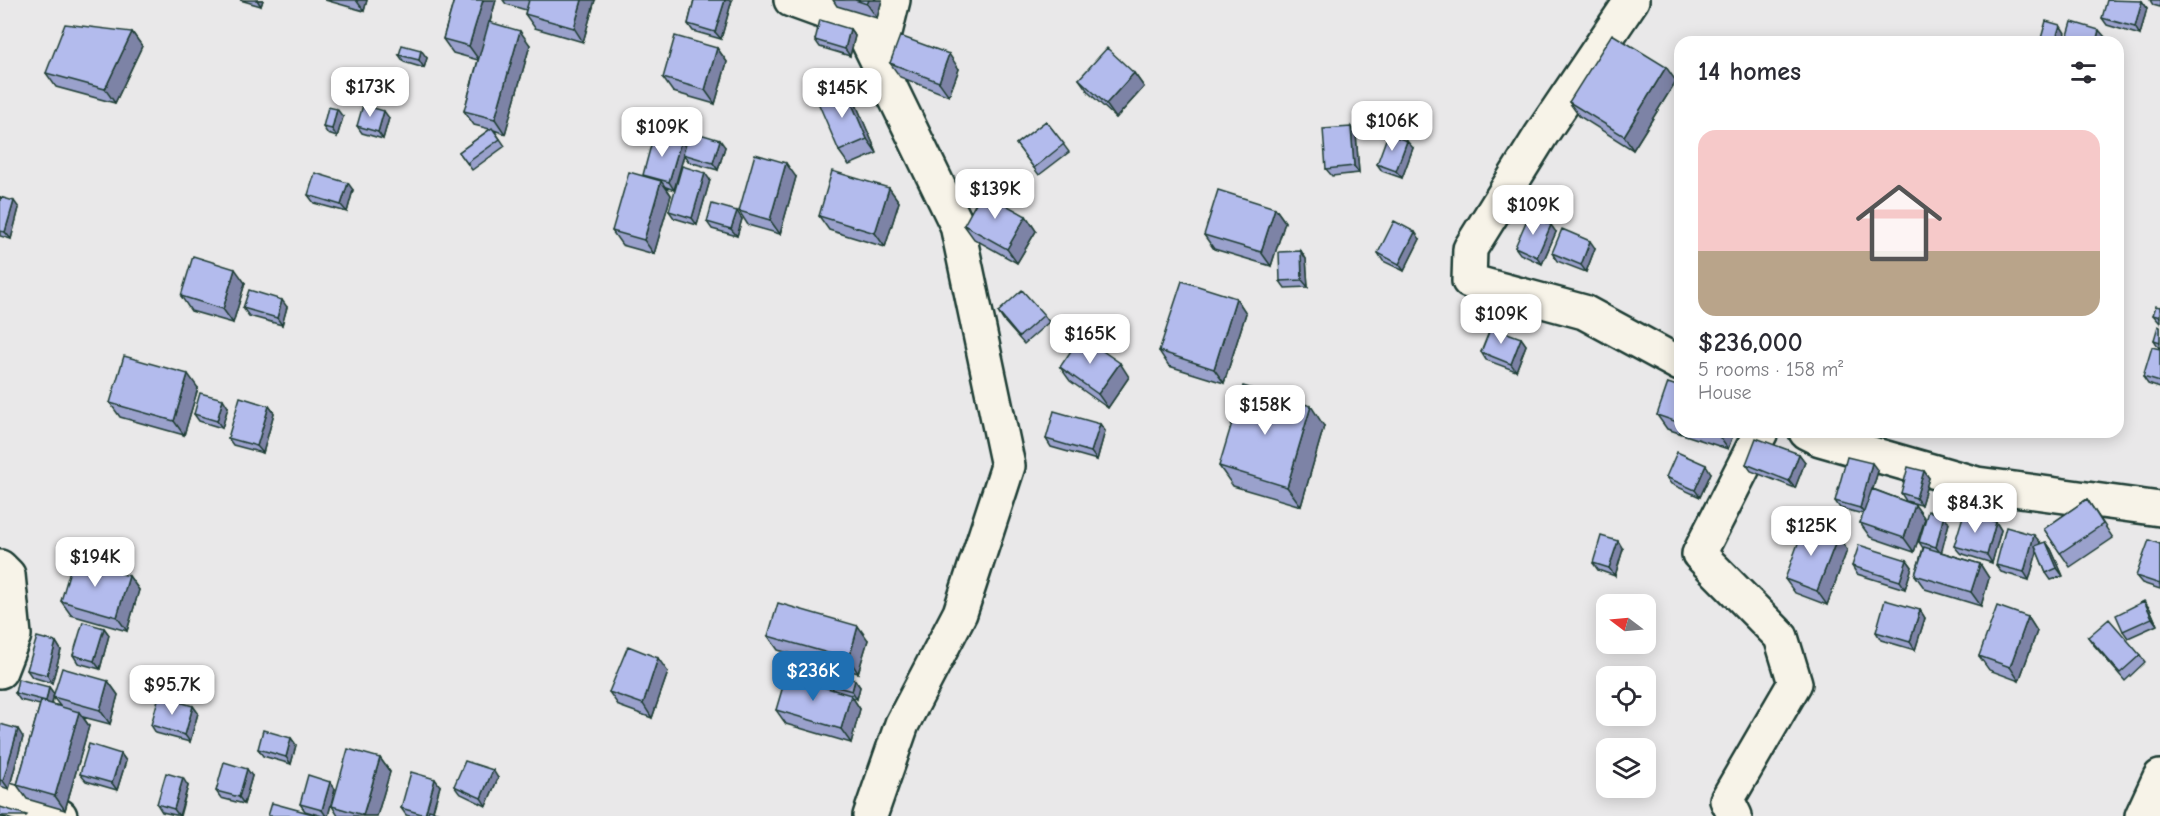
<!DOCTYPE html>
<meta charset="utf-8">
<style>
:root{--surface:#fff;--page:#f2f2f3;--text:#2b2b33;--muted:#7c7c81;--accent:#1f6fb2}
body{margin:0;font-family:"Comic Neue",sans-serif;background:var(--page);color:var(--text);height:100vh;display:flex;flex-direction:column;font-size:22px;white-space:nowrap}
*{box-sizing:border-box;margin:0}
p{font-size:20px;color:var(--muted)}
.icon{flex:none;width:33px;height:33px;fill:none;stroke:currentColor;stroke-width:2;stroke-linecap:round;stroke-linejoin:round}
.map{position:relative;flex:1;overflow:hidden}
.panel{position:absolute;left:1674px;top:36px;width:450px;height:402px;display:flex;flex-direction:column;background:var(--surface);border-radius:18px;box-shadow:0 3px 15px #0003}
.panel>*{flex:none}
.needle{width:39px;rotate:286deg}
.tools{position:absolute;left:1596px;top:594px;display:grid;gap:12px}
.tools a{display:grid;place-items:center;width:60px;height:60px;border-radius:12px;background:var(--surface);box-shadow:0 3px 15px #0003;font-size:30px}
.price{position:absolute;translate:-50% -51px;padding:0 14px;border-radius:12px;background:#fff;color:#222;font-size:20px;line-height:39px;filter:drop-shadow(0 2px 3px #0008)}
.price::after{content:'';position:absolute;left:50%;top:36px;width:18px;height:14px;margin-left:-9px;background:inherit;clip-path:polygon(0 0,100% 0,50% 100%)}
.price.selected{background:var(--accent);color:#fff}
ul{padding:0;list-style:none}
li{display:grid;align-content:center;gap:12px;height:318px;padding:0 24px}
li span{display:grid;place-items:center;height:186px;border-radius:18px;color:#555}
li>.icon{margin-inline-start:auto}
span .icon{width:108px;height:108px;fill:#fffc;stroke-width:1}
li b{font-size:26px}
h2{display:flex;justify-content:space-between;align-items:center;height:72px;padding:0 24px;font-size:26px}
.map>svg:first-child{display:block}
</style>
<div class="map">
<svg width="2160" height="816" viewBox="0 0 2160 816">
<rect width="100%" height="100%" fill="#e9e8e9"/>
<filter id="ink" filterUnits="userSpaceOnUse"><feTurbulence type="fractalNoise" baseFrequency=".0167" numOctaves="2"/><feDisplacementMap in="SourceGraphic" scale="12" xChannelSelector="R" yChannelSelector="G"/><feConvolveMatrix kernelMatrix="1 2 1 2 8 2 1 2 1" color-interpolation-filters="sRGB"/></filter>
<g filter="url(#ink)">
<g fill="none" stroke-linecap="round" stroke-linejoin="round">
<defs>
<path id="street" d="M791 0 860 25 957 225 1008 466 960 613 902 724 870 816
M1632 0 1541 135 1470 249 1469 281 1584 312 1680 364
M878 61 893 0
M1806 432 1820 439 1977 484 2160 509
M0 567 8 575 14 635 0 671
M0 798 60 816
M1735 816 1727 800 1795 683 1781 637 1699 554 1761 432
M2142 816 2160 777"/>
</defs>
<use href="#street" stroke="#1f3d34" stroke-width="38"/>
<use href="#street" stroke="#f7f3e8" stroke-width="33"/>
</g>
<path fill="#9aa1cc" stroke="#1f3d34" stroke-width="1.5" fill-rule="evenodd" d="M240 0H263L261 6Z
M325 0H367L364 11Z
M454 0H496L490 22 530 45 505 134 494 130 505 146 472 170 459 152 490 129 474 125 464 111 478 60 453 53 443 39Z
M503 0H595L583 42 535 28 525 14 526 10 506 4Z
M694 0H732L721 39 693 31 688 24Z
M833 0H882L877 18 837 6Z
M2150 0H2160V7L2153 5Z
M2142 1 2147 8 2140 35 2107 25 2102 18Z
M850 29 855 36 850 56 820 47 815 40Z
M132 32 142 46 115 103 56 87 46 73Z
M717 48 727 62 715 104 673 92 663 78Z
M399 55 427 58 424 68 404 62Z
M890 63 959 69 949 96 900 77Z
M1134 73 1144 87 1116 118 1089 93 1079 79Z
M1676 81 1633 150 1579 116 1569 102Z
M855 102 877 153 849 165 839 151Z
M343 117 337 137 328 134 323 127Z
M389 118 383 139 362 133 357 126Z
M1046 121 1069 152 1039 175 1016 144Z
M1356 134 1359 173 1332 176 1326 169Z
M685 147H725L718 170 689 162 684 155 674 190 666 187 671 195 654 254 622 245 612 231 643 176Z
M1413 148 1402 178 1382 171 1377 164Z
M796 177 780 234 748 225 739 211Z
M710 180 697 225 674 218 669 211Z
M889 188 899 202 885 247 829 230 819 216Z
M353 190 347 212 314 203 308 195Z
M0 197 19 208 11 239 0 236Z
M1275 208 1285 222 1271 266 1214 249 1204 235Z
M1026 216 1036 231 1017 263 974 239 964 225Z
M742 219 737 236 712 229 707 222Z
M1556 232 1542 264 1520 254 1515 247Z
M1420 239 1404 271 1383 261 1378 253Z
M1595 248 1586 272 1557 261 1552 253Z
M1301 251 1306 259 1308 287 1285 288 1280 281Z
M245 283 233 323 191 311 181 296Z
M1236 298 1246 313 1224 383 1169 366 1159 351Z
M287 307 282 325 249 316 243 308Z
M2160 307V323L2159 322 2153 315Z
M998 312 1044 315 1049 322 1024 344 1003 320Z
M2160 327V348H2159L2154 340Z
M1521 338 1526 345 1516 371 1486 360 1481 352Z
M2160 349V388L2148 384 2143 377Z
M1060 367 1129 377 1108 408 1070 381Z
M1680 387V432H1734L1728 449 1667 429 1657 415Z
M198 388 184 435 120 417 110 403Z
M269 406 274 413 263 453 233 445 228 438Z
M228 407 222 428 199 421 194 414Z
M1100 424 1105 431 1097 460 1051 447 1046 439Z
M1324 426 1301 506 1233 486 1219 466Z
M1799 454 1805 462 1795 488 1751 471 1746 464Z
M1878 471 1873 489 1915 505 1925 519 1914 552 1870 537 1860 523 1863 514 1840 508 1835 501Z
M1924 471 1929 478 1921 505 1906 501 1901 493Z
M1711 473 1700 497 1671 484 1666 477Z
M2087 499 2113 538 2070 567 2044 529Z
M1996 522 2001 530 1992 563 1960 553 1954 546Z
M1949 523 1941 552 1980 564 1989 578 1981 606 1925 589 1915 575 1923 548 1919 542Z
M2040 542 2039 544 2046 542 2051 549 2063 576 2051 580 2046 573 2037 551 2029 580 2001 572 1996 565Z
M2160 544V589L2142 583 2136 576Z
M1623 549 1615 576 1598 570 1593 563Z
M1847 550 1827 605 1795 593 1785 579Z
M1907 560 1912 567 1905 589 1857 574 1852 566Z
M129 576 139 590 127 631 71 615 61 601Z
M2150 609 2157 625 2128 638 2123 631Z
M1920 610 1925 618 1915 650 1881 640 1876 632Z
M2028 617 2037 631 2019 681 1989 670 1979 656Z
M104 628 109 635 100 669 78 663 73 655Z
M768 636 868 640 858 673 778 650Z
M2088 637 2140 655 2145 662 2125 681 2093 644Z
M56 642 61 650 52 683 32 677 27 670Z
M668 672 652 718 619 706 609 692Z
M855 680 860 687 857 699 852 697 860 709 851 743 786 724 776 710 834 690 830 685Z
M108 681 118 695 110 724 83 717 89 726 65 810 27 799 17 785 40 705 20 700 15 693 49 687 54 694ZM53 697 60 706 52 704Z
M193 706 198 713 190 742 156 733 151 725Z
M0 724 23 737 9 789 0 786Z
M291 738 296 745 291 764 263 756 258 749Z
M121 754 126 761 117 790 86 781 80 774Z
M380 758 390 772 377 816H338L332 806Z
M252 776 244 804 221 798 216 791Z
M498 778 486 806 459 793 454 786Z
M330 782 335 789 328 816H322L305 811 300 804Z
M188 786 180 816 162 812 157 804Z
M440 786 433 811 448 816H409L406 815 401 808Z"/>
<path fill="#7d83a6" stroke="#1f3d34" stroke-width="1.5" d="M257 0H263L261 6Z
M356 0H367L364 11Z
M483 0H496L479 60 469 46Z
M582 0H595L583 42 574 28Z
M725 0H732L721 39 715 32Z
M869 0H882L877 18 867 4Z
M2142 1 2147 8 2140 35 2135 27Z
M2060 25 2065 33 2063 42H2055Z
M850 29 855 36 850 56 845 49Z
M2099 30 2105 37 2103 42H2096Z
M520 31 530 45 505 134 495 119Z
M132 32 142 46 115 103 105 89Z
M717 48 727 62 715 104 705 90Z
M421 50 427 58 424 68 419 60Z
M949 54 959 69 949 96 939 82Z
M1666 67 1676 81 1633 150 1624 136Z
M1134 73 1144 87 1116 118 1106 104Z
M845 88 855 102 877 153 867 139Z
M337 109 343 117 337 137 332 129Z
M384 111 389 118 383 139 378 132Z
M1351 127 1356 134 1359 173 1354 166Z
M720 140 725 147 718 170 713 163Z
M681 141 686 148 674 190 669 182Z
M1407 141 1413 148 1402 178 1396 171Z
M786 163 796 177 780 234 770 220Z
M705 173 710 180 697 225 692 218Z
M661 181 671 195 654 254 644 240Z
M348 183 353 190 347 212 341 205Z
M889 188 899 202 885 247 875 233Z
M14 201 19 208 11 239 5 232Z
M1275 208 1285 222 1271 266 1261 252Z
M737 211 742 219 737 236 731 229Z
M1026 216 1036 231 1017 263 1007 249Z
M1551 225 1556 232 1542 264 1537 257Z
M1415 232 1420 239 1404 271 1399 264Z
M1590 241 1595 248 1586 272 1581 265Z
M1301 251 1306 259 1308 287 1302 280Z
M235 269 245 283 233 323 223 309Z
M1236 298 1246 313 1224 383 1214 369Z
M282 300 287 307 282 325 277 318Z
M1521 338 1526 345 1516 371 1511 364Z
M1120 363 1129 377 1108 408 1098 394Z
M188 374 198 388 184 435 174 421Z
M223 399 228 407 222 428 217 421Z
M269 406 274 413 263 453 257 446Z
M1311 406 1324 426 1301 506 1287 487Z
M1100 424 1105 431 1097 460 1091 452Z
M1719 432H1734L1728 449 1718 435Z
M1799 454 1805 462 1795 488 1789 481Z
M1872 463 1878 471 1865 515 1860 508Z
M1706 465 1711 473 1700 497 1695 490Z
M1924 471 1929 478 1921 505 1916 498Z
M1915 505 1925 519 1914 552 1904 538Z
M1944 515 1949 523 1941 554 1936 547Z
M1996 522 2001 530 1992 563 1987 555Z
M2034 535 2040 542 2029 580 2024 572Z
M1838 536 1847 550 1827 605 1817 591Z
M1618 541 1623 549 1615 576 1609 568Z
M2046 542 2051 549 2063 576 2057 568Z
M1907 560 1912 567 1905 589 1900 581Z
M1980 564 1989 578 1981 606 1971 592Z
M129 576 139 590 127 631 117 617Z
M2144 601 2150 609 2157 625 2152 618Z
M1920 610 1925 618 1915 650 1910 642Z
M2028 617 2037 631 2019 681 2010 667Z
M858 626 868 640 858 673 849 659Z
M104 628 109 635 100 669 94 661Z
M56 642 61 650 52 683 47 675Z
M658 658 668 672 652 718 643 704Z
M855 680 860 687 857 699 852 691Z
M108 681 118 695 110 724 100 710Z
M49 687 54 694 51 708 46 701Z
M851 695 860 709 851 743 841 729Z
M193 706 198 713 190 742 185 735Z
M79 712 89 726 65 810 55 796Z
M18 729 23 737 9 789 3 781Z
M291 738 296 745 291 764 286 757Z
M121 754 126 761 117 790 112 783Z
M380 758 390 772 377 816H363Z
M247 769 252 776 244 804 239 797Z
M493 770 498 778 486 806 481 798Z
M183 778 188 786 179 816 174 809Z
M435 779 440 786 431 816H426L425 815Z
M330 782 335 789 328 816H326L322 810Z"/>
<path fill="#b3bbed" stroke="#1f3d34" stroke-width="1.5" d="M454 0H483L469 46 443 39Z
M529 0H582L574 28 525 14Z
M694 0H725L715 32 688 24Z
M855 0H869L867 4Z
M2107 0 2142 1 2135 27 2102 18Z
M820 20 850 29 845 49 815 40Z
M2046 21 2060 25 2055 42H2040Z
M489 22 520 31 495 119 464 111Z
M2072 22 2099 30 2096 42H2066Z
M65 24 132 32 105 89 46 73Z
M1612 34 1666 67 1624 136 1569 102Z
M675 36 717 48 705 90 663 78Z
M900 36 949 54 939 82 890 63Z
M402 45 421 50 419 60 399 55Z
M1107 48 1134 73 1106 104 1079 79Z
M845 88 867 139 839 151 817 100Z
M363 105 384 111 378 132 357 126Z
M328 107 337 109 332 129 323 127Z
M1046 121 1064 144 1034 168 1016 144Z
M1351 127 1354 166 1326 169 1323 129Z
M492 128 500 139 467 163 459 152Z
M690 131 720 140 713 163 683 154Z
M654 134 681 141 669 182 643 175Z
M1388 134 1407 141 1396 171 1377 164Z
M755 154 786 163 770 220 739 211Z
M682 166 705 173 692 218 669 211Z
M832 171 889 188 875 233 819 216Z
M629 172 661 181 644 240 612 231Z
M315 173 348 183 341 205 308 195Z
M1218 190 1275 208 1261 252 1204 235Z
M982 192 1026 216 1007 249 964 225Z
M0 197 14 201 5 232 0 231Z
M712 204 737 211 731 229 707 222Z
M1529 215 1551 225 1537 257 1515 247Z
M1394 221 1415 232 1399 264 1378 253Z
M1562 229 1590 241 1581 265 1552 253Z
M1301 251 1302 280 1280 281 1279 252Z
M193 256 235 269 223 309 181 296Z
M1182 281 1236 298 1214 369 1159 351Z
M249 290 282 300 277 318 243 308Z
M1022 290 1044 315 1019 337 998 312Z
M2156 306 2160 307V317L2153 315Z
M2158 326 2160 327V342L2154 340Z
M1491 327 1521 338 1511 364 1481 352Z
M1081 336 1120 363 1098 394 1060 367Z
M2152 347 2160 349V382L2143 377Z
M124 356 188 374 174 421 110 403Z
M1668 383 1680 387V423L1657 415Z
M1243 386 1311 406 1287 487 1219 466Z
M200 393 223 399 217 421 194 414Z
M240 397 269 406 257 446 228 438Z
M1054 411 1100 424 1091 452 1046 439Z
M1709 432H1719L1718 435Z
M1756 438 1799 454 1789 481 1746 464Z
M1677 452 1706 465 1695 490 1666 477Z
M1847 457 1872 463 1860 508 1835 501Z
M1908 467 1924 471 1916 498 1901 493Z
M1872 489 1915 505 1904 538 1860 523Z
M2087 499 2103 524 2060 553 2044 529Z
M1928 511 1944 515 1936 547 1919 542Z
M1964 513 1996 522 1987 555 1954 546Z
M1805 524 1838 536 1817 591 1785 579Z
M2006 527 2034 535 2024 572 1996 565Z
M1601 536 1618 541 1609 568 1593 563Z
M2149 540 2160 544V584L2136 576Z
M2046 542 2057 568 2046 573 2035 546Z
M1859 545 1907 560 1900 581 1852 566Z
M1924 547 1980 564 1971 592 1915 575Z
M73 560 129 576 117 617 61 601Z
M1885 600 1920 610 1910 642 1876 632Z
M2144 601 2152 618 2123 631 2116 615Z
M778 603 858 626 849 659 768 636Z
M1997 606 2028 617 2010 667 1979 656Z
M2109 619 2140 655 2120 673 2088 637Z
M83 622 104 628 94 661 73 655Z
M37 637 56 642 47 675 27 670Z
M628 646 658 658 643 704 609 692Z
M62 668 108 681 100 710 53 697Z
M833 674 855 680 852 691 830 685Z
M786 676 851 695 841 729 776 710Z
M18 679 49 687 46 701 15 693Z
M159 696 193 706 185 735 151 725Z
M41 701 79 712 55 796 17 785Z
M0 724 18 729 3 781 0 780Z
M263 730 291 738 286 757 258 749Z
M89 744 121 754 112 783 80 774Z
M348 749 380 758 363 815 332 806Z
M465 761 493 770 481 798 454 786Z
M224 762 247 769 239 797 216 791Z
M411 772 435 779 425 815 401 808Z
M166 773 183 778 174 809 157 804Z
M308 775 330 782 322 810 300 804Z
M272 803 316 815 315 816H268Z
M0 807 27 815 26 816H0Z
M429 810 447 815V816H427Z"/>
</g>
</svg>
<div class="tools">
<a><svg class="needle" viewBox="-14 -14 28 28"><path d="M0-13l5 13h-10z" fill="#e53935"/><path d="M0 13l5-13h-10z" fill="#7c7c81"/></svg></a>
<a><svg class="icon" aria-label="locate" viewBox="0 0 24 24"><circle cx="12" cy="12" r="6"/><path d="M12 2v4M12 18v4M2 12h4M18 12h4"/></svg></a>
<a><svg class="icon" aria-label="layers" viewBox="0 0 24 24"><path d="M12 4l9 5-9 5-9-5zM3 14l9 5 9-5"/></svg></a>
</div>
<b class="price" style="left:370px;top:118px">$173K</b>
<b class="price" style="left:842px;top:119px">$145K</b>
<b class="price" style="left:1392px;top:152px">$106K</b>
<b class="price" style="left:662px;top:158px">$109K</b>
<b class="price" style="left:995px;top:220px">$139K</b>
<b class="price" style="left:1533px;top:236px">$109K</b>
<b class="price" style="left:1501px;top:345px">$109K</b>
<b class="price" style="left:1090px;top:365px">$165K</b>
<b class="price" style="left:1265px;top:436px">$158K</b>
<b class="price" style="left:1975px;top:534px">$84.3K</b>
<b class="price" style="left:1811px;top:557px">$125K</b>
<b class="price" style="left:95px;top:588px">$194K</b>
<b class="price selected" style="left:813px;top:702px">$236K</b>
<b class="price" style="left:172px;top:716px">$95.7K</b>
<section class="panel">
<h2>14 homes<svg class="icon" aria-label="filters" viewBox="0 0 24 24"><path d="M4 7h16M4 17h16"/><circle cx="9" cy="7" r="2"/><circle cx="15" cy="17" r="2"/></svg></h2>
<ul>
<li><span style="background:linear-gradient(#f6c9c9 65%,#b9a48a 0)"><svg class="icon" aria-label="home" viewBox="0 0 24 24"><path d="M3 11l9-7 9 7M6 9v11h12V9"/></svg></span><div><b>$236,000</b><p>5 rooms · 158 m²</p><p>House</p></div></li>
</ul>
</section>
</div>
